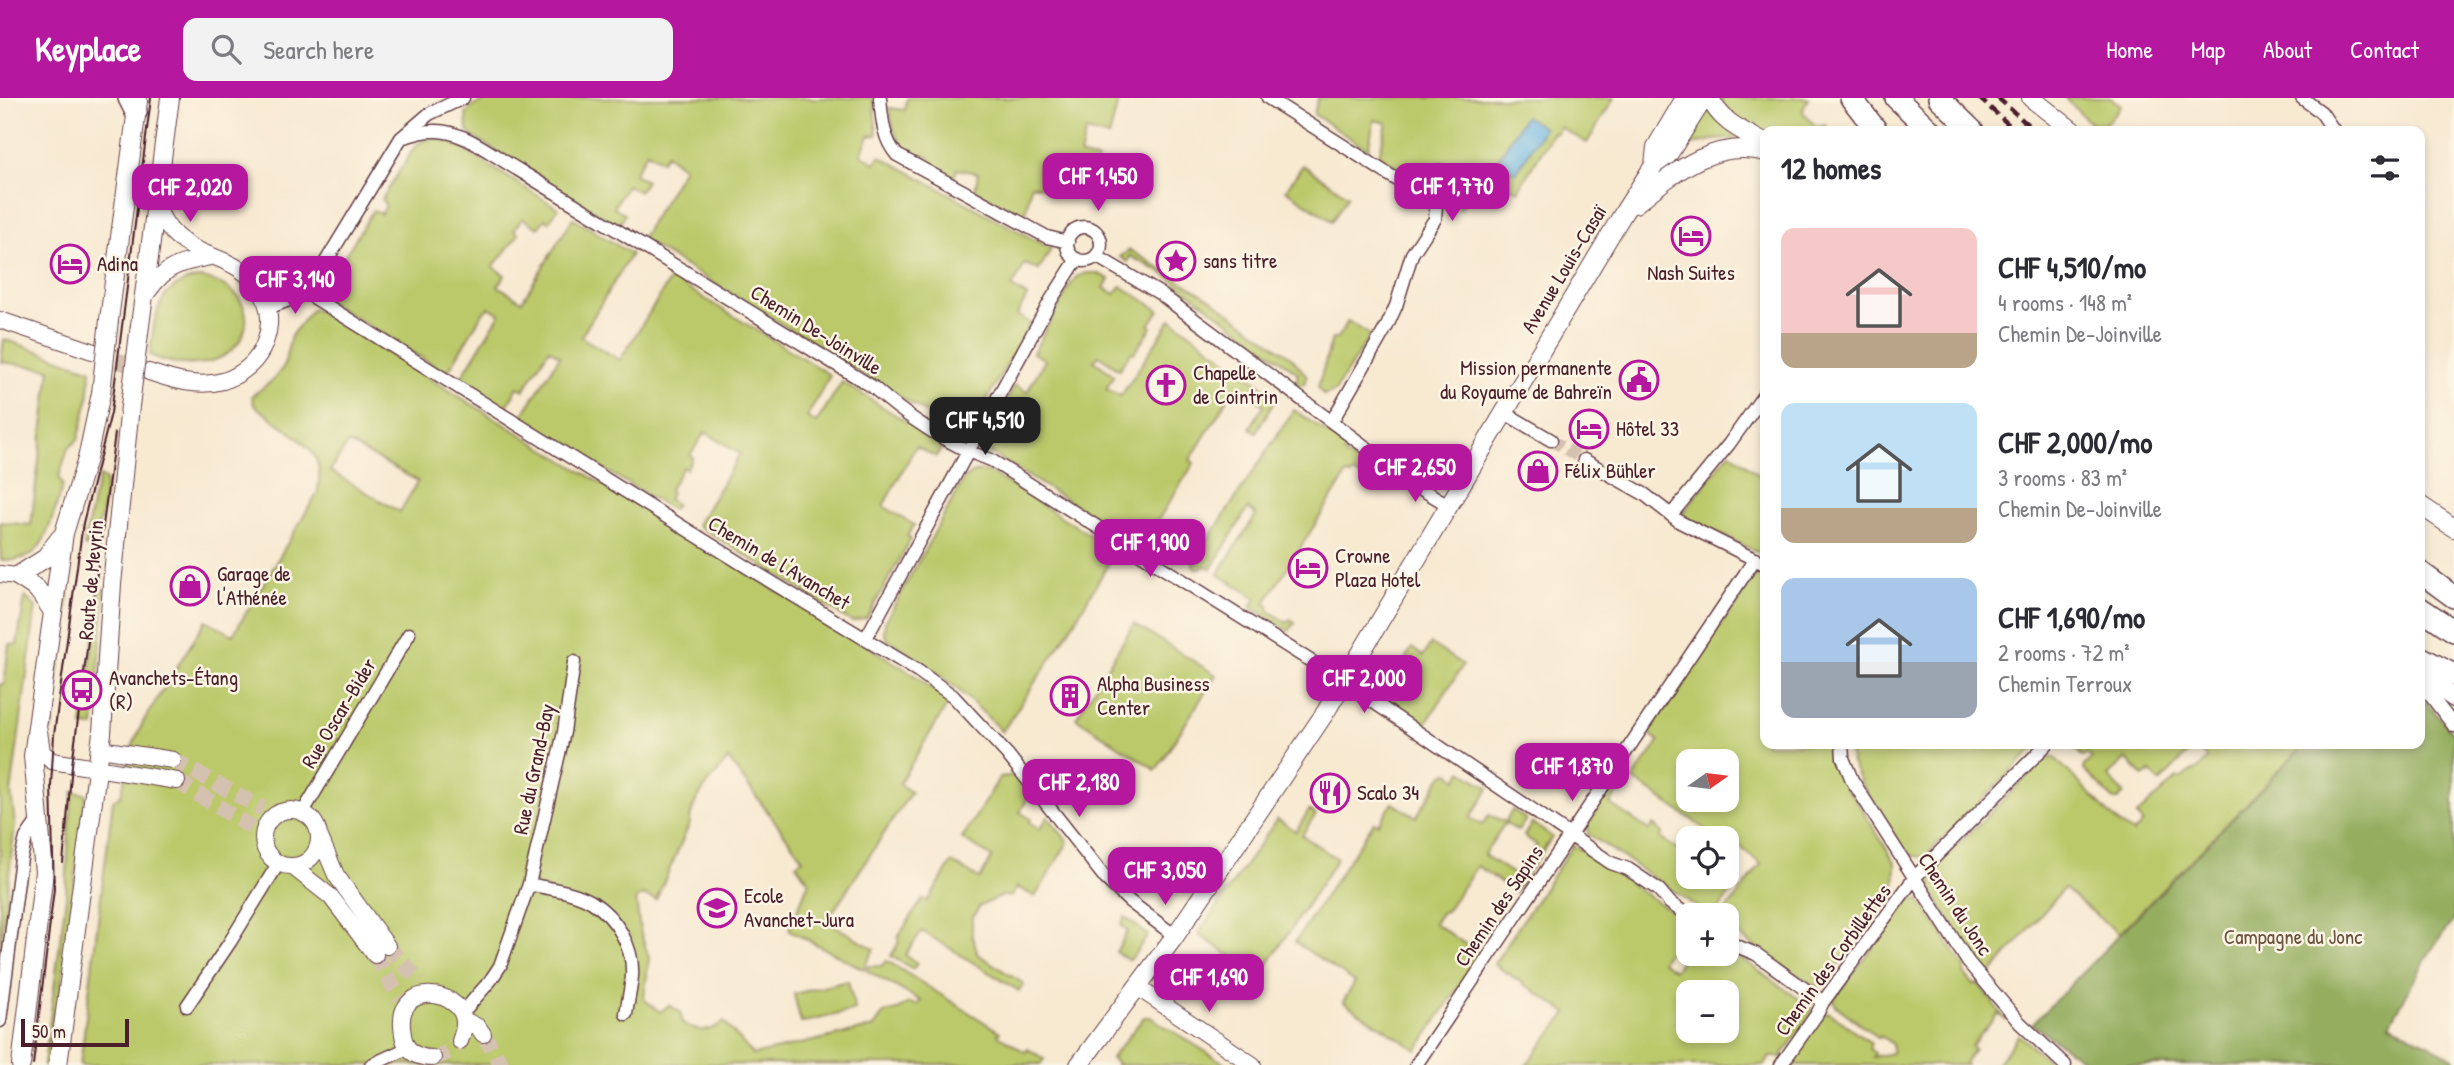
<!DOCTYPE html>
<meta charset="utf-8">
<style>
:root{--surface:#fff;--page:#f2f2f3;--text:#2b2b33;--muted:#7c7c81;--accent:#b5179e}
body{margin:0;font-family:"Patrick Hand",sans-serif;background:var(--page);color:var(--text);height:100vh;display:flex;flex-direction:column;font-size:26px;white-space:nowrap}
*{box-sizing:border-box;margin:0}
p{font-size:23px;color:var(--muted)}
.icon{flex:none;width:38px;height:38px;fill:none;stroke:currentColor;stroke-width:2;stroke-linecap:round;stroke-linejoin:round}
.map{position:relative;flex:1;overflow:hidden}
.drawer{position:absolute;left:1760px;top:28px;width:665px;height:623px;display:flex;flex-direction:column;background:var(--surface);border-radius:14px;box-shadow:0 4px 10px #0003}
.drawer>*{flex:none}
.needle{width:46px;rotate:76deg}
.fabs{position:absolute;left:1676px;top:651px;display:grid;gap:14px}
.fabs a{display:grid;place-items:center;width:63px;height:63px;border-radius:14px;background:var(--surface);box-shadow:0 4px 10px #0003;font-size:35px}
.scale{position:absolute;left:21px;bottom:18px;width:108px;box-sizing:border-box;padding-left:7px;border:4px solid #4a1f2b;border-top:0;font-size:19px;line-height:24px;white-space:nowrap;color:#4a1f2b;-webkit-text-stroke:5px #fcf5e5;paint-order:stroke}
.price{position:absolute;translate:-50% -60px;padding:0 16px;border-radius:14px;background:var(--accent);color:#fff;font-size:23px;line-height:46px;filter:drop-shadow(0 2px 4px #0008)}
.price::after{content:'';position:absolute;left:50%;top:42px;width:21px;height:16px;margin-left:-10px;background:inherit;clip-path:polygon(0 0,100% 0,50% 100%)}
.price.on{background:#222;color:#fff}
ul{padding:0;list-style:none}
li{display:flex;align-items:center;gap:21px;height:175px;padding:0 21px}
li span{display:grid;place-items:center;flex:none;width:196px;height:140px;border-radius:14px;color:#555}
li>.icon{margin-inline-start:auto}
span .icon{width:84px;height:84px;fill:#fffc;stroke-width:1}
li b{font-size:30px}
h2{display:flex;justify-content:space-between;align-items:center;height:84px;padding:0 21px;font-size:30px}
header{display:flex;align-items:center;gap:42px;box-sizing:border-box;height:98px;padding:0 35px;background:var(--accent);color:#fff}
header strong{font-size:33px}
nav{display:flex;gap:38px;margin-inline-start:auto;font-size:24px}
.search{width:490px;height:63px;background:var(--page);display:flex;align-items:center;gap:18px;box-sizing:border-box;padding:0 24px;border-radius:14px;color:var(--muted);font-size:26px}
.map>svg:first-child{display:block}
</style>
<header>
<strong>Keyplace</strong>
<div class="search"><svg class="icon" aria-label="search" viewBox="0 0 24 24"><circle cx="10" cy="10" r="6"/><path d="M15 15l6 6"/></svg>Search here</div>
<nav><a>Home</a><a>Map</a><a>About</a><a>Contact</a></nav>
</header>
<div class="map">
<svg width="2454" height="967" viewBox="0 0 2454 967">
<rect width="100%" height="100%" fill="#fcf5e5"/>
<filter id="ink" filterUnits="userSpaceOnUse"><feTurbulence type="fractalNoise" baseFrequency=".0143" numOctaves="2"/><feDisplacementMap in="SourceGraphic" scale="14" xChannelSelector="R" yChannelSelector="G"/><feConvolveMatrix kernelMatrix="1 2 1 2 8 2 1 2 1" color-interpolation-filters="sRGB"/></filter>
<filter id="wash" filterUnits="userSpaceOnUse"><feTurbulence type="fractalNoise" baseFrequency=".00686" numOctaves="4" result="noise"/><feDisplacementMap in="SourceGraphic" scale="28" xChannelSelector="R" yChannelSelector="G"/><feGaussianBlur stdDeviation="1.57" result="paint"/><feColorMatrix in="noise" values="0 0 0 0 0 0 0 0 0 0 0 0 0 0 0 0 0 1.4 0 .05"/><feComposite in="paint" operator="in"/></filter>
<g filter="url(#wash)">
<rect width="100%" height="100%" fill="#f8e9d1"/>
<path fill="#bbc96b" stroke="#82744b" stroke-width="2" fill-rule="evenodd" d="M492 0H873L877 37 869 38 861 56 875 65 880 58 1051 151 1039 172 1025 166 1012 189 1027 198 1017 217 1030 225 971 330 958 334 832 257 835 247 825 240 819 249 641 141 684 70 666 56 662 63 647 54 634 76 646 83 639 94 627 87 614 109 625 116 619 128 472 38 467 32 466 16 473 8Z
M907 0H1119L1109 39 1086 33 1080 57 1098 62 1089 98 1031 87 1025 118 975 93 978 75 957 71 954 80 931 67 929 59 920 56 914 59C896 47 893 31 889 10L905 12Z
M1318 0H1614L1587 45 1560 29 1556 35 1553 34 1518 93 1483 73 1461 111 1443 100 1452 67 1440 64 1433 93 1379 57 1387 25 1374 22 1368 52 1314 16Z
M1720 0H1809L1803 9V14L1815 28 1825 27 1830 33H1766V35C1746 26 1730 20 1720 0Z
M2065 0H2110L2121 7 2109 23 2102 26 2090 25Z
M1702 13 1709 14 1742 40 1712 42 1684 49V44Z
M435 40 452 45 558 110 549 124 545 121 538 130 522 120 514 132 519 136 493 169 505 177 498 188 522 203 573 120 631 156 581 239 620 262 671 180 830 277 807 319 816 325 842 284 944 347 947 352 942 349 936 359 916 348 883 408 914 427 907 438 911 441 867 520 852 524 697 427 740 356 705 334 690 357 693 359 686 371 683 369 669 392 671 395 668 401 676 406 672 412 520 321 560 258 549 251 524 292 518 289 505 311 459 283 500 216 489 209 482 216 447 275 329 204 326 189 373 112 381 116 386 108 382 101 416 47 424 42Z
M1303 67 1348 98 1332 123 1286 92Z
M1130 152 1209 200 1292 260 1307 278 1305 285 1298 288 1296 286 1298 275 1164 176 1130 158 1128 164 1120 159Z
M1086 175H1097L1109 181 1104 190 1115 196 1121 188 1159 212 1149 227 1152 229 1134 255 1131 254 1119 271 1099 257 1094 263 1114 277 1106 291 1121 298 1171 221 1277 299 1256 334 1250 330 1264 307 1235 289 1190 362 1194 365 1148 438 1173 454 1169 459 1106 419 1100 422 987 353 984 343 1015 287 1027 294 1045 262 1033 255 1071 186 1076 179Z
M201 180C286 196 241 297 150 257 154 220 157 184 201 180Z
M312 211 319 213 910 574 949 604 899 686 911 694 827 823 874 851 863 871 789 832 809 784 796 766 803 761 728 661C715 678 689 703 690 725L656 802 642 797 636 802 640 832 649 860 644 901 660 914 669 907 680 914 683 926C702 934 706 936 724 924L753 957 874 929 884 915 898 912 909 905 917 907 921 903 866 872 868 868H881L887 863 1000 934 998 937 1025 954 1028 951 1044 961 1040 966 80 967 113 702 121 697 132 649 143 624 206 522 233 537 318 394C319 383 321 372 316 361 307 342 271 321 254 307L252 298 273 282 284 268 291 238ZM348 345 418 383 400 414 330 373Z
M1348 223 1370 237 1335 293 1323 297 1318 289 1332 241 1338 240Z
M4 241 91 272 88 302 78 342 68 350 59 379 63 388C56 406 48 444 33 455 24 462 12 462 1 462L0 424 31 427 50 271 1 264Z
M1294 312 1348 349 1344 356 1353 363 1357 357 1383 376 1374 387 1354 375 1351 378 1347 376 1265 505 1269 508 1268 512 1287 525 1290 521 1295 524 1289 533 1251 509 1256 500 1218 476 1256 417 1248 410 1211 471 1207 468 1197 471 1193 468 1194 463Z
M1730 354 1766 383V458L1681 418Z
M981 373 992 376 1116 453 1067 536 1002 634C967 596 931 568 887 541L884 535 885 524 964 381 972 375Z
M100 378 106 382C103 405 103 433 86 449L84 448 93 401Z
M1766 475V646H1832L1827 653 1835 659C1837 670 1848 681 1846 692L1854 699 1896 766 1895 790 1826 883 1821 887 1814 888 1727 830V817H1723L1761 766 1730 741 1727 744V740H1703L1708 733 1633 681 1659 644 1651 637 1650 633 1753 480ZM1689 663H1727V702H1689Z
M100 490 105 491 94 629 82 628Z
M65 494 69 495 51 632H47Z
M25 499 36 509 11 695 15 726 0 854V586H4L9 546 17 547Z
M1134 526 1216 577 1156 672 1076 620Z
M1431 546 1463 567 1425 627 1369 590 1376 574 1391 584 1412 550 1423 558Z
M1848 646H2038L1924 759 1907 757C1889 730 1849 677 1848 646Z
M2073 646H2305L2119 836 2064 790 1989 878 1973 859 1931 792 1932 772 2046 660H2055L2118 725 2133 735 2143 725 2136 718 2177 680H2182L2188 675 2198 671 2208 661 2195 648 2160 684 2150 674 2144 679 2126 661 2108 678 2124 696 2118 702H2114L2084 672 2083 669 2092 660 2087 656 2083 659 2074 650 2075 648Z
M1462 673 1489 690 1470 720 1482 727 1489 717 1505 724 1513 712 1526 721 1518 733 1505 725 1484 757 1516 778 1537 747 1524 738 1532 725 1552 739 1515 794 1477 768 1446 813 1442 814 1434 825 1480 856 1417 952 1343 904 1355 884 1295 844 1374 724 1378 726 1393 705 1416 719 1442 678 1449 675 1457 681Z
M1016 677 1030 696 1020 714 1031 721 1029 724 1040 731 1048 719 1068 744 1035 799 1017 789 1012 798H1002L980 808 972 820V838L977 852 976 855 1024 886 1019 893 922 833 905 857 917 865 913 871 891 858 898 846 899 837 923 801 928 803 952 764 980 781 992 759 962 741 1000 679Z
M1612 689 1618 693 1610 706 1649 732 1653 727 1663 735 1660 740 1677 751 1681 746 1689 752V779H1727V776L1733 781 1726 790 1731 794 1716 815 1708 816 1588 736V726Z
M73 694 86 696 51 967H44L66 799 69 728Z
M1309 712 1316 716 1302 737 1337 761 1260 878 1198 836 1277 721 1296 733Z
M1573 747 1684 822 1673 840 1676 843 1662 863 1674 872 1689 851V856H1727V851L1811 909 1812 915 1781 959H1770L1765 967H1526L1567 915 1494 866ZM1689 894H1727V933H1689Z
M1910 801H1919L1965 870 1964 875 1973 886H1978L2007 923 1998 916 1971 948 1974 951 1964 965 1966 967H1786L1824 916 1830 915 1871 945 1869 951 1875 955 1873 959 1892 955V946L1881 938 1879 940 1835 907 1833 902Z
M1125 819 1148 837 1132 860 1128 862 1116 854 1128 833 1121 827Z
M848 883 855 912 801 925 794 896Z
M1144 919H1150L1227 967H1116L1117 965 1111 960Z
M2019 937 2049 964 2047 967H1996Z"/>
<path fill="#94ad5f" stroke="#6f6645" stroke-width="2" d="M2420 598 2454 636V821L2431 852 2390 926 2454 960V967H2090L2032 926 2305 646H2420Z"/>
<path fill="#6bb6e4" stroke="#5a6a88" stroke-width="2" d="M1525 18 1544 30 1516 75 1497 63Z"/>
</g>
<g filter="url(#ink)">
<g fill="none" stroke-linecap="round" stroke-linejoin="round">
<path stroke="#d5c1b0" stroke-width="12" stroke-dasharray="12 6" stroke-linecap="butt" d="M1551 342 1584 362"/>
<path stroke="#d5c1b0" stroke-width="16" stroke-dasharray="16 8" stroke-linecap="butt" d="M95 254 146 273
M173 662 263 711
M177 683 259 734
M387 848 420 884
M375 857 400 901
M483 936 502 967
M433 960C445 957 452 952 460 943"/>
<defs>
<path id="street" d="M880 0C882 21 883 41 897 57L1047 139 1068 144
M1268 0 1432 104 1436 108 1435 121 1412 156 1396 208 1387 228 1332 323
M2302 0 2321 14 2334 33
M401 40C411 37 422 33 433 33 462 31 492 57 517 71L873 289C905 318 950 348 991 362L1344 584 1611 765 1628 771 1659 792 1670 805 1689 818
M1067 146a17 17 0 1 1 34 0a17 17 0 1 1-34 0Z
M1096 158 1159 195 1423 392 1450 408
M305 194 755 474 918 573 953 598 1007 656 1106 781 1129 803 1175 838
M268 210 297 199 311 188 401 40 429 16 463 0
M1505 315 1551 342
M1584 362 1644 396 1680 424 1766 467
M1671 417 1729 346 1766 294
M866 540 1051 202 1077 161
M2420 584 2454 628
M1842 646 1843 660 1852 682 1968 864 2020 925 2065 967
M303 714 409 536
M529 786C549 791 574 793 592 804 616 819 634 849 632 878 631 890 628 903 626 916
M1727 844 1756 856 1823 904
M187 908 230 844 278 766
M463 914 490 883 500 868 529 786 564 634 574 564
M0 923 21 760 26 740 39 721
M371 967 408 950
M1416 967 1755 461
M1781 967 1817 916 1823 904 1915 779 2047 646"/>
<path id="secondary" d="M144 199C166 168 173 167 210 159
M0 222 92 253
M149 274C172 282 198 290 223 283 242 277 259 263 265 244 276 215 264 186 238 170 217 157 196 156 176 138 166 129 161 118 156 106
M0 476 17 478
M39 633 42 654 52 663 177 683
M100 651 173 662
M263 740a28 28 0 1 1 56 0a28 28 0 1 1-56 0Z
M319 737 336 777 387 848
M293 769 331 799 375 857
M1137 889 1253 967
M464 922 478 929 483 936
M433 960C424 960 414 958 408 950 402 942 400 921 404 912 414 891 441 894 456 907 467 917 465 930 460 943"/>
<path id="primary" d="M1710 0C1721 25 1744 33 1766 46
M2031 0 2073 33
M1654 67 1656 49 1685 0
M1635 106C1674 75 1713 40 1766 54
M109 222 138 3
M139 235 170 0
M2420 407 2454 430
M52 512 37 491 17 478 44 461 60 440
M2420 576 2454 600
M21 967 44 774 33 658 64 435 87 361 101 295
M58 967 102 635 112 486 130 308
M1079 967 1175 838 1325 615 1624 114 1654 67 1668 57 1701 5V0"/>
<path id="highway" d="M129 0 136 14
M1851 0 1877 33
M1896 0 1931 33
M1939 0 1973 33
M2420 474 2454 499
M2420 510 2454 533
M2420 559 2454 577"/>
</defs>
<use href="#street" stroke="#643d44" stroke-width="15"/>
<use href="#secondary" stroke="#643d44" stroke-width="18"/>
<use href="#primary" stroke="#643d44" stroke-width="20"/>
<use href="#highway" stroke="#643d44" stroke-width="24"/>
<use href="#street" stroke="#fff" stroke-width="12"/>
<use href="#secondary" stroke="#fff" stroke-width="16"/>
<use href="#primary" stroke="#fff" stroke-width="18"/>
<use href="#highway" stroke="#fff" stroke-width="21"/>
<path stroke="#4a1f2b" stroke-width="2" d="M63 765 72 667 115 335
M33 967 54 791 51 688 54 637 83 425 111 315 151 0"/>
<path stroke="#4a1f2b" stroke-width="4.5" stroke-dasharray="10 5" stroke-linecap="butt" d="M1979 0 2016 33
M1998 0 2035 33"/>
<defs>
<path id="primary-bridge" d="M101 295 109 222
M130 308 139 235"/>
</defs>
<use href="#primary-bridge" stroke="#643d44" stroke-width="20" stroke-linecap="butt"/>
<use href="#primary-bridge" stroke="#fff" stroke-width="18"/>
</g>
</g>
<defs>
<symbol id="hotel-ring" viewBox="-11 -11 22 22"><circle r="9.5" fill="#fcf5e5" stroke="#b5179e" stroke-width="1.5"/><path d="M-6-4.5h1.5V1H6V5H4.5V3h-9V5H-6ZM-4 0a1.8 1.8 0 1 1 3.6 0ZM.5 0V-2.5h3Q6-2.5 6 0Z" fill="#b5179e"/></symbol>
<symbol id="sight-ring" viewBox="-11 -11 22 22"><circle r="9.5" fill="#fcf5e5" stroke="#b5179e" stroke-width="1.5"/><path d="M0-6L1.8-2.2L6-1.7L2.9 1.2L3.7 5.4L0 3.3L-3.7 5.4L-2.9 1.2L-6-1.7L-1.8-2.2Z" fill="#b5179e"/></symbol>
<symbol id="civic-ring" viewBox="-11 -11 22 22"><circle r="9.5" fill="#fcf5e5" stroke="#b5179e" stroke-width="1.5"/><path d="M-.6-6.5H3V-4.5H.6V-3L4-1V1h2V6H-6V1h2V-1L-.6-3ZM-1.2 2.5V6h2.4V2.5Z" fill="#b5179e"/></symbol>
<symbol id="church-ring" viewBox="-11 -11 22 22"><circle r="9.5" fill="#fcf5e5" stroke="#b5179e" stroke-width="1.5"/><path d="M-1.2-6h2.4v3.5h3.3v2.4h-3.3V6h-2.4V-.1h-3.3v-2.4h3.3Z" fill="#b5179e"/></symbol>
<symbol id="shop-ring" viewBox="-11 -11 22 22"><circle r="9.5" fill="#fcf5e5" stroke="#b5179e" stroke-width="1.5"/><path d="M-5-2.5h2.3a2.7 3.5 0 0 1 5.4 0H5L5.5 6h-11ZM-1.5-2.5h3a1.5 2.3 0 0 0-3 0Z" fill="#b5179e"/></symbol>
<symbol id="bus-ring" viewBox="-11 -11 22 22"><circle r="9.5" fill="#fcf5e5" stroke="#b5179e" stroke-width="1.5"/><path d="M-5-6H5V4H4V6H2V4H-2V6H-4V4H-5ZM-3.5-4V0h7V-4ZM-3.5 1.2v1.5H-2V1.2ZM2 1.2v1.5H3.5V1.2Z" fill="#b5179e"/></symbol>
<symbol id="building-ring" viewBox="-11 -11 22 22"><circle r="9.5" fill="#fcf5e5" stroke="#b5179e" stroke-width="1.5"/><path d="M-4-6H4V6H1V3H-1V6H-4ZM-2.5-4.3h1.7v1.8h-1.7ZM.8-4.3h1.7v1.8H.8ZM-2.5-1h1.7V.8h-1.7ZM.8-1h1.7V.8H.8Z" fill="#b5179e"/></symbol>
<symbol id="restaurant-ring" viewBox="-11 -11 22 22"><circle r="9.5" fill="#fcf5e5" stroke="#b5179e" stroke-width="1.5"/><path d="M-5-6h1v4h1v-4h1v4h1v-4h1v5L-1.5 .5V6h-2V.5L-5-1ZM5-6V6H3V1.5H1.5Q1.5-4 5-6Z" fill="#b5179e"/></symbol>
<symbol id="school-ring" viewBox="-11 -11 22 22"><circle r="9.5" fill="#fcf5e5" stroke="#b5179e" stroke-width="1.5"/><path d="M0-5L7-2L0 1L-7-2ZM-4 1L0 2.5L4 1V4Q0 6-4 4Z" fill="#b5179e"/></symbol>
</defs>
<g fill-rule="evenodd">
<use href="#hotel-ring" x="1669" y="116" width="44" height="44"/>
<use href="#sight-ring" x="1154" y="141" width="44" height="44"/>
<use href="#hotel-ring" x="48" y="144" width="44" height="44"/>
<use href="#civic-ring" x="1617" y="260" width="44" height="44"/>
<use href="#church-ring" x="1144" y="265" width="44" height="44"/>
<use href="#hotel-ring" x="1567" y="309" width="44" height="44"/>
<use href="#shop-ring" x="1516" y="351" width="44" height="44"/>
<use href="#hotel-ring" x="1286" y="448" width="44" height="44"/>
<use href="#shop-ring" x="168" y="466" width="44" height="44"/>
<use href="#bus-ring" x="60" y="570" width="44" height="44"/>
<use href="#building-ring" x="1048" y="576" width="44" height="44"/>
<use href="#restaurant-ring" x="1308" y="673" width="44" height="44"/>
<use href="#school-ring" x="695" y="788" width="44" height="44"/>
</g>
<g text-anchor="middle" stroke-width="5" stroke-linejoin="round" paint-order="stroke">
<g font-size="21" fill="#4a1f2b" stroke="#fcf5e5" text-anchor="start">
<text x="1203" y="170">sans titre</text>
<text x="97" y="173">Adina</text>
<text x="1691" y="182" text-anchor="middle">Nash Suites</text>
<text x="1612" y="277" text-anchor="end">Mission permanente<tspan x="1612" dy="24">du Royaume de Bahreïn</tspan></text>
<text x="1193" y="282">Chapelle<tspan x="1193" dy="24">de Cointrin</tspan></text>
<text x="1616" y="338">Hôtel 33</text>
<text x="1565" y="380">Félix Bühler</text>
<text x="1335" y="465">Crowne<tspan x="1335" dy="24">Plaza Hotel</tspan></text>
<text x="217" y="483">Garage de<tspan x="217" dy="24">l'Athénée</tspan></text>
<text x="109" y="587">Avanchets-Étang<tspan x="109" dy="24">(R)</tspan></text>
<text x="1097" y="593">Alpha Business<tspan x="1097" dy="24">Center</tspan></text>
<text x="1357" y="702">Scalo 34</text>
<text x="744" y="805">Ecole<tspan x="744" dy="24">Avanchet-Jura</tspan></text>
</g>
<g font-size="21" fill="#4a1f2b" stroke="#fcf5e5">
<text transform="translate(1564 171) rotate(-59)" y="7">Avenue Louis-Casaï</text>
<text transform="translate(816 232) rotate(32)" y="7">Chemin De-Joinville</text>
<text transform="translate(779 465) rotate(31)" y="7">Chemin de l'Avanchet</text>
<text transform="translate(91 482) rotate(-85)" y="7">Route de Meyrin</text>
<text transform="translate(339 615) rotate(-59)" y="7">Rue Oscar-Bider</text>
<text transform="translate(534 671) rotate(-78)" y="7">Rue du Grand-Bay</text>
<text transform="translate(1955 806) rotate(57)" y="7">Chemin du Jonc</text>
<text transform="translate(1499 808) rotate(-56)" y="7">Chemin des Sapins</text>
<text transform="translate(1833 862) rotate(-54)" y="7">Chemin des Corbillettes</text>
</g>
<g font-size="21" fill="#6c523e" stroke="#fcf5e5">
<text x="2293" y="846">Campagne du Jonc</text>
</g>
</g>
</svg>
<div class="fabs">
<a><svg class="needle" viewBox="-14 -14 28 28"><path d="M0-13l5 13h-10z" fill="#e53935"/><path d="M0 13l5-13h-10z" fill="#7c7c81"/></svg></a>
<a><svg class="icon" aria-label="locate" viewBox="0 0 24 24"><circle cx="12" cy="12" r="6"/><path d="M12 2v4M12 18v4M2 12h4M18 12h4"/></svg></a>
<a>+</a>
<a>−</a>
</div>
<div class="scale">50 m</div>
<b class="price" style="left:1098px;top:115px">CHF 1,450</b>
<b class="price" style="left:1452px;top:125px">CHF 1,770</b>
<b class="price" style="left:190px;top:126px">CHF 2,020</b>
<b class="price" style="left:295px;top:218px">CHF 3,140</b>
<b class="price on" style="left:985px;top:359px">CHF 4,510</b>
<b class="price" style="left:1415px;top:406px">CHF 2,650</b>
<b class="price" style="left:1150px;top:481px">CHF 1,900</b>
<b class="price" style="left:1364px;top:617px">CHF 2,000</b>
<b class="price" style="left:1572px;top:705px">CHF 1,870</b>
<b class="price" style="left:1079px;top:721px">CHF 2,180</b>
<b class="price" style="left:1165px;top:809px">CHF 3,050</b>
<b class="price" style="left:1209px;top:916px">CHF 1,690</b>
<section class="drawer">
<h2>12 homes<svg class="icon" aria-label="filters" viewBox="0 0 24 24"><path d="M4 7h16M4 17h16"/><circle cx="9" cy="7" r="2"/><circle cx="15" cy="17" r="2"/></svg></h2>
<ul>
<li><span style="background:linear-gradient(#f6c9c9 75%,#b9a48a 0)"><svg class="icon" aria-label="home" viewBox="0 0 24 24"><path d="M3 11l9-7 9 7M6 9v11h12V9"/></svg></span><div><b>CHF 4,510/mo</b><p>4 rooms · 148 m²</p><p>Chemin De-Joinville</p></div></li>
<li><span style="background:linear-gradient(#bfe0f5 75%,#b9a48a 0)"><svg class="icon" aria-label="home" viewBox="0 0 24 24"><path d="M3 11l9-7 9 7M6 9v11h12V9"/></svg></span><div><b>CHF 2,000/mo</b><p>3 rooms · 83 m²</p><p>Chemin De-Joinville</p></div></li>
<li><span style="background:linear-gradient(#a9c7e8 60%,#9aa5b1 0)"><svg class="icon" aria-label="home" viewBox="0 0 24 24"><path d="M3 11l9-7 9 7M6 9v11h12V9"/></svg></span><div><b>CHF 1,690/mo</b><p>2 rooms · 72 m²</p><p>Chemin Terroux</p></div></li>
</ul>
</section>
</div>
